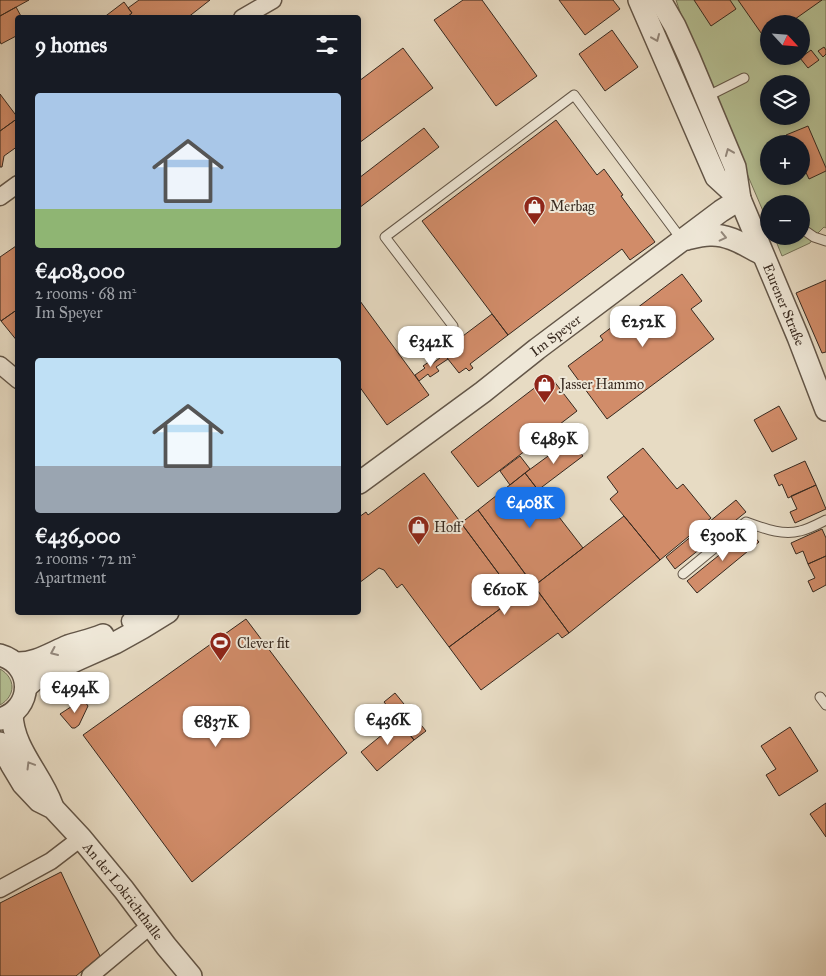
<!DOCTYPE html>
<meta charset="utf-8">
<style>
:root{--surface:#171b24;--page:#20242c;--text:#f1f3f6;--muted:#9ea1a6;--accent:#1a73e8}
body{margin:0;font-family:"IM FELL Great Primer",serif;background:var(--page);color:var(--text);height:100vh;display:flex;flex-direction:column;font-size:19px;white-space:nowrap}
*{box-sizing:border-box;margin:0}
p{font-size:16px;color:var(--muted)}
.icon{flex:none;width:28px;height:28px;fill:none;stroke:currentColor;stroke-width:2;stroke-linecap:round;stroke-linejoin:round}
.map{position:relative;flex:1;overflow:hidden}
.panel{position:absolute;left:15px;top:15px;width:346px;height:600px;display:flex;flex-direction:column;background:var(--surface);border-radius:5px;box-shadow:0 2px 8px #0003}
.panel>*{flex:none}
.needle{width:32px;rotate:116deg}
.tools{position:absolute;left:760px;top:15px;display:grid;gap:10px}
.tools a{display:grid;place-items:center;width:50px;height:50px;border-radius:50%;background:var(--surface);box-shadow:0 2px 8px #0003;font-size:25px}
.price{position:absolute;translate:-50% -42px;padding:0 11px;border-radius:10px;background:#fff;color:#222;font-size:16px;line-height:32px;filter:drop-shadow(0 1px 2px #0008)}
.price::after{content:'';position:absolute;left:50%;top:30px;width:15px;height:11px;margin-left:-8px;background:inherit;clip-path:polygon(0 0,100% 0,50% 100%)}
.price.current{background:var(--accent);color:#fff}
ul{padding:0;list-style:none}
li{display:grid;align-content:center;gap:10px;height:265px;padding:0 20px}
li span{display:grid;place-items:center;height:155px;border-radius:5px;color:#555}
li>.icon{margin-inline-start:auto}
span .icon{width:90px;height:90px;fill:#fffc;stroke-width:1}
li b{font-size:21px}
h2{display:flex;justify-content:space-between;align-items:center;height:60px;padding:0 20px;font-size:21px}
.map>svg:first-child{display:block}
</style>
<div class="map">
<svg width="826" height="976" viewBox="0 0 826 976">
<rect width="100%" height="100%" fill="#e7dbc3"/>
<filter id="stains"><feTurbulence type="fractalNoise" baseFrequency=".004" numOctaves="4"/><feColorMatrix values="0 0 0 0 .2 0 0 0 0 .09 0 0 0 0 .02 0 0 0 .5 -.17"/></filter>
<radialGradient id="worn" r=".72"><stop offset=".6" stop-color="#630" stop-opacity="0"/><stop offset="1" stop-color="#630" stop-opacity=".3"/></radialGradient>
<path fill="#b5c094" stroke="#76745a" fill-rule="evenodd" d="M676 0H826V228L824 227 814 237 810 243 782 256 774 236H801V204H769V225L690 41ZM769 24H801V56H769ZM769 84H801V116H769ZM769 144H801V176H769Z
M0 669C16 678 16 696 0 705Z"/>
<path fill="#d18c69" stroke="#37291f" d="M0 0H29L0 16Z
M139 0H210L187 18H126L132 13 128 8Z
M463 0H482L537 76 496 106 434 20Z
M559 0H613L620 9 585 35Z
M694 0H730L736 9 711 26Z
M738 0H822L788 24H769V37L766 40Z
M124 2 132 13 126 18H103Z
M16 7 22 18H18V35L1 44 0 41V16Z
M612 30 638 67 605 91 579 54Z
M824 47 826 50V54L823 57 818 51Z
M403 48 433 88 359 143V81Z
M811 50 819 60 808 68 800 58Z
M0 94 18 118 0 131Z
M18 118V146L4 156 2 167H0V131Z
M556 120 597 175 604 169 623 195 621 196 655 242 630 260 622 249 508 335 422 221Z
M808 126 826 168V171L809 179 801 162V144H790L786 135Z
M424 128 439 147 359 208V178Z
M16 246 18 248V309L1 321 0 319V257Z
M682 274 702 301 691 309 714 339 607 419 568 366 603 340 600 336Z
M826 280V352L822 353 796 293Z
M360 301 429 395 387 425 359 386V302Z
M18 309V342L1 321Z
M492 314 508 335 470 364 473 368 469 371 466 368 459 373 440 349 445 345 447 348Z
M445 354 448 359 436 367 439 371 430 377 428 374 419 381 415 375 425 368 423 366 430 361 432 364Z
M550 376 577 411 478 487 451 452Z
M779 406 797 439 772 452 754 420Z
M570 440 583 456 538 490 525 473Z
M643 448 677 489 683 484 711 518 660 560 610 499 618 492 607 477Z
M520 456 530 469 510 485 500 471Z
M805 461 816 485 788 498 782 484 779 486 774 475Z
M424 473 516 597 449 647 402 584 397 588 384 570 379 568 359 583V517L366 512 368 515Z
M525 473 583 548 534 586 478 510Z
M816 485 826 509 795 523 790 512 797 509 791 496Z
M736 500 746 512 675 569 666 557Z
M478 510 569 633 562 638 558 633 481 690 449 647 516 597 461 523Z
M624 516 660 560 569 633 534 586Z
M822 529 826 538V556L808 564 803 551 796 554 791 543Z
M749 531 759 542 697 593 687 581Z
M826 556V585L813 592 808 581 815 578 808 564Z
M246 619 347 753 192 882 83 735Z
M395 693 426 731 414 740 384 702Z
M83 699 88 706 79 725 75 728H72L60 714Z
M399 721 414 740 377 771 361 752Z
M790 727 818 771 779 796 766 775 776 769 761 746Z
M826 803V837L810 814Z
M61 872 100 956 76 976H0V903Z"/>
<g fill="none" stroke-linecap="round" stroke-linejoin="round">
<defs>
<path id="service" d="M706 97 744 78
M801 228 814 237 826 241
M453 326 385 237 574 95 682 240
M683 574 746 522C763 528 782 536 800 531 809 529 818 524 826 520
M820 697 826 705"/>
<path id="minor" d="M242 18 273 0
M0 197 18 184
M0 365 18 380
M130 621 139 612
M0 889 51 861 81 838
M90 976 151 925"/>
<g id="tertiary">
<path d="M639 0 716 177 740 199"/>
<path id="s1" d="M660 0 675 26 689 57 735 167 740 199 798 337 826 410"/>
<path d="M687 239C695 237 702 235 710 235 729 234 746 246 762 254"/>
<path id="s2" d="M359 483 483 392 537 349 721 211 740 199"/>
<path d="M0 655C35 665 33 710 0 719"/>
<path d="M16 663C35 664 51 653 68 646 80 642 91 640 103 635"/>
<path d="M26 687 34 680 79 659 115 643 142 628 168 612"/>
<path d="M12 714C13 749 41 774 52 805"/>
<path id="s3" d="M0 743 11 764 23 784 39 801 53 808 81 838 124 890 166 946 191 976"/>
</g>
</defs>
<use href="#service" stroke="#635648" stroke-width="11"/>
<use href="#minor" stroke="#635648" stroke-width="19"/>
<use href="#tertiary" stroke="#635648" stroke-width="24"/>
<use href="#service" stroke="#efe8d8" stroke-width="9"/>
<use href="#minor" stroke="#efe8d8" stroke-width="16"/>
<use href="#tertiary" stroke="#efe8d8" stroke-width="21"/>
</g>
<defs><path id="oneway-chevron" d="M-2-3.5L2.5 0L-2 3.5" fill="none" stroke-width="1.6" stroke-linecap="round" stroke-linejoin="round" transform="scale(1.25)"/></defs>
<g stroke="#93887c">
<use href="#oneway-chevron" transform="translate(656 38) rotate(67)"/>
<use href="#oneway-chevron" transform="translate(729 152) rotate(-112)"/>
<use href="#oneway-chevron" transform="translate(723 237) rotate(13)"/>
<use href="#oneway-chevron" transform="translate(54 652) rotate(156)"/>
<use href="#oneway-chevron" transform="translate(30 765) rotate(-121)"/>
</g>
<defs>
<symbol id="shop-pin" viewBox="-11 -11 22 30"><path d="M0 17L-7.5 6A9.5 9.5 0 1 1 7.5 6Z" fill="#8f2418" stroke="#efe8d8"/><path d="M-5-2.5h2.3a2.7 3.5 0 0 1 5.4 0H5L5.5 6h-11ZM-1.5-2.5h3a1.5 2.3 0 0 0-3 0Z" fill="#fff"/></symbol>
<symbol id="stadium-pin" viewBox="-11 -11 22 30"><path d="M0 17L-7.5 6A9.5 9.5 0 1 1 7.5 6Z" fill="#8f2418" stroke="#efe8d8"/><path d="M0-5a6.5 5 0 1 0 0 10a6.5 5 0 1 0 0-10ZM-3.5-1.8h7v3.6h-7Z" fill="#fff"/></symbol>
</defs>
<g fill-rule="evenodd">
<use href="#shop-pin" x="522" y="194" width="25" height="34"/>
<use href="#shop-pin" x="532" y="372" width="25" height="34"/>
<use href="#shop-pin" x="406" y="514" width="25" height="34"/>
<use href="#stadium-pin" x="208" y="630" width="25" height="34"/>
</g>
<g text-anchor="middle" stroke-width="4" stroke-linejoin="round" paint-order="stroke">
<g font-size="14" fill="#37291f" stroke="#efe8d8" text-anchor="start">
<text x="550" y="211">Merbag</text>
<text x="560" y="389">Jasser Hammo</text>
<text x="434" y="532">Hoff</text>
<text x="237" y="648">Clever fit</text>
</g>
<g font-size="14" fill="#37291f" stroke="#efe8d8">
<text dy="5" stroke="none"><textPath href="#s1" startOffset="330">Eurener Straße</textPath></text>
<text dy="5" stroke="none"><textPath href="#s2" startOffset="246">Im Speyer</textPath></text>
<text dy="5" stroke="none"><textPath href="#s3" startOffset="195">An der Lokrichthalle</textPath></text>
</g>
</g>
<rect width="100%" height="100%" filter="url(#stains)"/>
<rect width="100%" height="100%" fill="url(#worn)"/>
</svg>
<div class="tools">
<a><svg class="needle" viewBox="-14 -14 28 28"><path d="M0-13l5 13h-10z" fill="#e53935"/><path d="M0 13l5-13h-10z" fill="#9ea1a6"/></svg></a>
<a><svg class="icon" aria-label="layers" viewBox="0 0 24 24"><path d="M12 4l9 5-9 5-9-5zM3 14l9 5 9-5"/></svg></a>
<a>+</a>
<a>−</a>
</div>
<b class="price" style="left:643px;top:348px">€252K</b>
<b class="price" style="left:431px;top:368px">€342K</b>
<b class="price" style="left:554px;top:465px">€489K</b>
<b class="price current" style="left:530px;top:529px">€408K</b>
<b class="price" style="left:723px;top:562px">€300K</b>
<b class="price" style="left:505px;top:616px">€610K</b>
<b class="price" style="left:75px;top:714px">€494K</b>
<b class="price" style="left:388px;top:746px">€436K</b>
<b class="price" style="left:216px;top:748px">€837K</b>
<section class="panel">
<h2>9 homes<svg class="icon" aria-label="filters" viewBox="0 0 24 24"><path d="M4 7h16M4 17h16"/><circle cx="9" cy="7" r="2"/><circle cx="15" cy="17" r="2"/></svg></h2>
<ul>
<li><span style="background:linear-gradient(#a9c7e8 75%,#8fb573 0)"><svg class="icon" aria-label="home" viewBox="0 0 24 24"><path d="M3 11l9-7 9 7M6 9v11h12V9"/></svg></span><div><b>€408,000</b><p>2 rooms · 68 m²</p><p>Im Speyer</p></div></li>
<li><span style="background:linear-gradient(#bfe0f5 70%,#9aa5b1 0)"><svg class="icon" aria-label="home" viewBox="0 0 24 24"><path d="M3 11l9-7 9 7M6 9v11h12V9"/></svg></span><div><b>€436,000</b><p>2 rooms · 72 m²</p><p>Apartment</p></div></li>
</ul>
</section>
</div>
